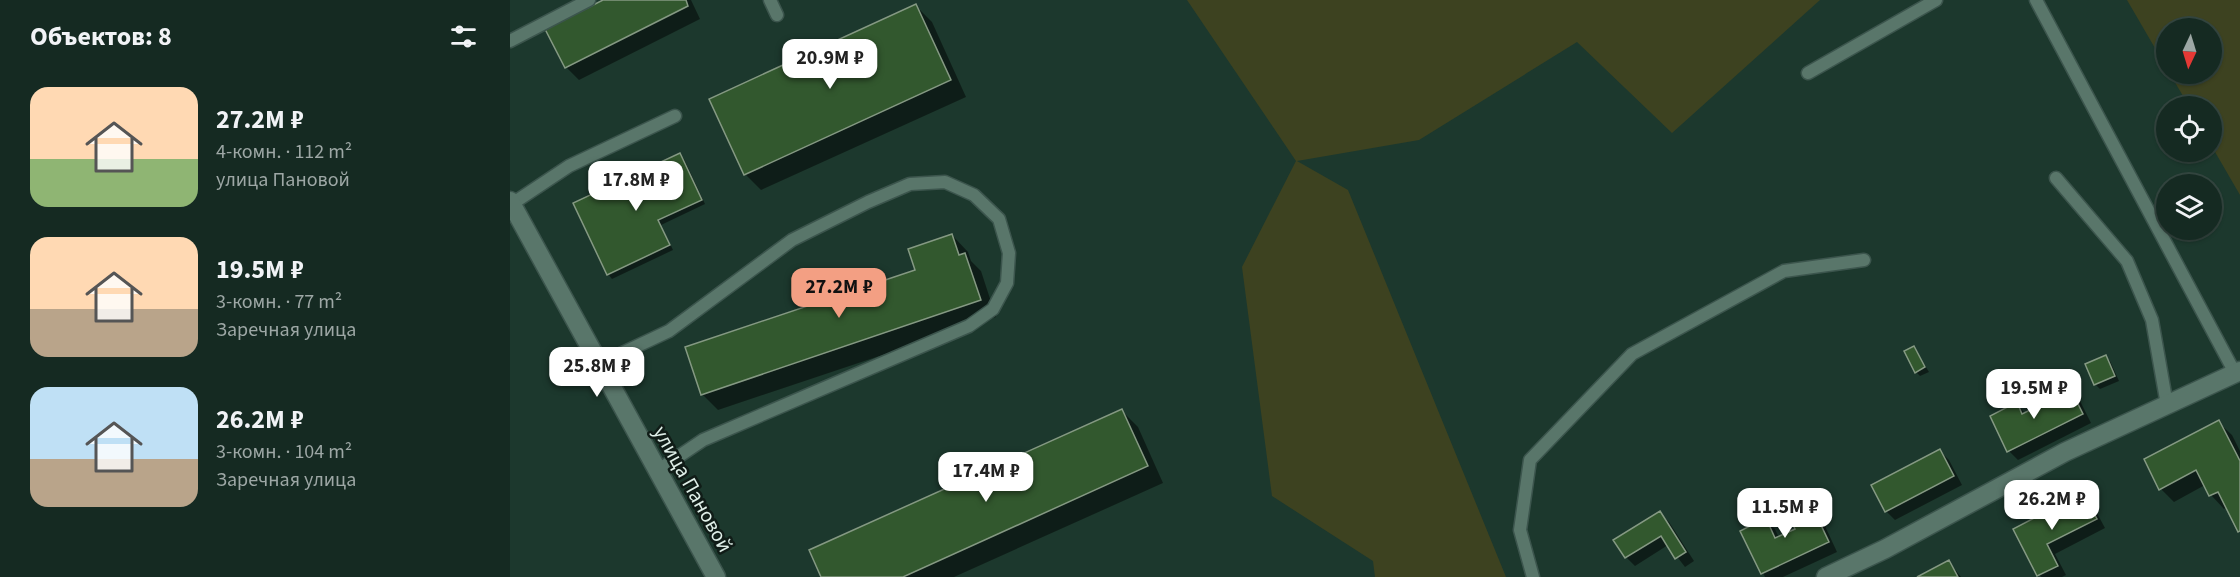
<!DOCTYPE html>
<html lang="ru">
<meta charset="utf-8">
<style>
:root{--surface:#152a22;--page:#22362f;--text:#f1f3f6;--muted:#9da7a5;--line:#344640;--accent:#f39f83}
body{margin:0;font-family:"Source Sans 3",sans-serif;background:var(--page);color:var(--text);height:100vh;display:flex;flex-direction:column;font-size:22px;white-space:nowrap}
*{box-sizing:border-box;margin:0}
p{font-size:20px;color:var(--muted)}
.icon{flex:none;width:33px;height:33px;fill:none;stroke:currentColor;stroke-width:2;stroke-linecap:round;stroke-linejoin:round}
.map{position:relative;flex:1;overflow:hidden}
.drawer{display:flex;flex-direction:column;background:var(--surface);width:510px}
.drawer>*{flex:none}
.needle{width:39px;rotate:184deg}
.controls{position:absolute;left:1646px;top:18px;display:grid;gap:12px}
.controls a{display:grid;place-items:center;width:66px;height:66px;border-radius:50%;background:var(--surface);box-shadow:0 2px 4px #0004,0 0 0 2px var(--line);font-size:30px}
.price{position:absolute;translate:-50% -51px;padding:0 14px;border-radius:12px;background:#fff;color:#222;font-size:20px;line-height:39px;filter:drop-shadow(0 2px 3px #0008)}
.price::after{content:'';position:absolute;left:50%;top:36px;width:18px;height:14px;margin-left:-9px;background:inherit;clip-path:polygon(0 0,100% 0,50% 100%)}
.price.selected{background:var(--accent);color:#111}
ul{padding:0;list-style:none}
li{display:flex;align-items:center;gap:18px;height:150px;padding:0 30px}
li span{display:grid;place-items:center;flex:none;width:168px;height:120px;border-radius:18px;color:#555}
li>.icon{margin-inline-start:auto}
span .icon{width:72px;height:72px;fill:#fffc;stroke-width:1}
li b{font-size:26px}
h2{display:flex;justify-content:space-between;align-items:center;height:72px;padding:0 30px;font-size:26px}
main{display:flex;flex:1;min-height:0}
.map>svg:first-child{display:block}
</style>
<main>
<section class="drawer">
<h2>Объектов: 8<svg class="icon" aria-label="filters" viewBox="0 0 24 24"><path d="M4 7h16M4 17h16"/><circle cx="9" cy="7" r="2"/><circle cx="15" cy="17" r="2"/></svg></h2>
<ul>
<li><span style="background:linear-gradient(#ffd9b3 60%,#8fb573 0)"><svg class="icon" aria-label="home" viewBox="0 0 24 24"><path d="M3 11l9-7 9 7M6 9v11h12V9"/></svg></span><div><b>27.2M ₽</b><p>4-комн. · 112 m²</p><p>улица Пановой</p></div></li>
<li><span style="background:linear-gradient(#ffd9b3 60%,#b9a48a 0)"><svg class="icon" aria-label="home" viewBox="0 0 24 24"><path d="M3 11l9-7 9 7M6 9v11h12V9"/></svg></span><div><b>19.5M ₽</b><p>3-комн. · 77 m²</p><p>Заречная улица</p></div></li>
<li><span style="background:linear-gradient(#bfe0f5 60%,#b9a48a 0)"><svg class="icon" aria-label="home" viewBox="0 0 24 24"><path d="M3 11l9-7 9 7M6 9v11h12V9"/></svg></span><div><b>26.2M ₽</b><p>3-комн. · 104 m²</p><p>Заречная улица</p></div></li>
</ul>
</section>
<div class="map">
<svg width="1730" height="577" viewBox="0 0 1730 577">
<rect width="100%" height="100%" fill="#1c382d"/>
<path fill="#3d4220" d="M677 0H1310L1162 133 1067 42 909 140 787 161 838 190 996 577H865L863 561 762 496 732 267 786 161Z
M1617 0H1730V195L1701 145V106H1679L1660 74H1701V28H1656V67Z"/>
<path fill="#0007" d="M96 0H181L190 19 69 80 56 67Z
M406 6 422 22 456 97 251 190 235 174Z
M170 155 174 159 195 204 151 225 163 250 102 279 98 274Z
M442 235 458 252 461 261 471 271 486 317 208 410 192 394 407 270Z
M1404 348 1419 372 1410 376 1406 372Z
M1596 357 1600 361 1609 381 1590 389 1585 384Z
M1561 391 1570 401 1581 423 1508 460 1499 451 1506 404 1516 414Z
M612 411 628 427 653 483 444 577H312Z
M1708 422 1722 435 1730 451V532L1717 507 1714 509 1701 495 1695 485 1664 502 1651 489Z
M1430 451 1439 460 1452 485 1385 520 1376 511Z
M1573 495 1582 504 1595 528 1545 554 1556 575 1552 577H1531L1505 530Z
M1300 504 1309 513 1327 552 1273 577H1255L1232 531 1255 520 1265 529 1269 538 1287 530Z
M1150 513 1159 522 1184 561 1175 567 1158 545 1125 566 1116 557Z
M1439 562 1451 577H1410Z"/>
<path fill="#32582e" stroke="#859983" stroke-width="1.5" d="M93 0H176L178 6 55 68 35 29Z
M406 4 441 80 234 175 199 99Z
M170 153 192 200 148 220 160 245 97 275 63 203Z
M442 234 449 255 455 253 471 300 191 395 175 347 405 270 398 249Z
M1404 346 1415 367 1405 373 1394 351Z
M1596 355 1605 376 1584 385 1575 364Z
M1561 390 1573 414 1497 452 1480 416 1507 402 1512 414Z
M612 409 638 466 393 577H311L299 550Z
M1709 420 1730 461V531L1728 532 1708 492 1699 496 1686 470 1649 490 1634 459Z
M1430 449 1444 476 1375 512 1361 485Z
M1573 493 1587 519 1537 544 1548 566 1527 576 1503 529Z
M1300 502 1319 542 1251 574 1230 531 1256 518 1265 538 1285 529 1278 513Z
M1150 511 1176 552 1165 559 1151 536 1115 558 1103 540Z
M1439 560 1448 577H1407Z"/>
<g fill="none" stroke-linecap="round" stroke-linejoin="round">
<defs>
<path id="lane" d="M260 0 267 15
M1526 0 1725 373
M0 41 79 0
M1298 73 1426 0
M1546 178 1617 261 1642 320 1657 405
M2 204 59 166 165 116
M89 364 159 331 282 240 358 202 400 184 435 182 464 195 489 219 499 253 497 283 483 309 459 326 193 440 147 471
M1023 577 1010 530 1020 460 1122 354 1274 271 1354 260"/>
<path id="street" d="M0 201 206 577
M1316 577 1375 549 1555 452 1730 371"/>
</defs>
<use href="#lane" stroke="#3c554d" stroke-width="15"/>
<use href="#street" stroke="#3c554d" stroke-width="21"/>
<use href="#lane" stroke="#59766a" stroke-width="12"/>
<use href="#street" stroke="#59766a" stroke-width="18"/>
</g>
<g text-anchor="middle" stroke-width="5" stroke-linejoin="round" paint-order="stroke">
<g font-size="21" fill="#dfefe8" stroke="#101c17">
<text transform="translate(183 489) rotate(61)" y="7">улица Пановой</text>
</g>
</g>
</svg>
<div class="controls">
<a><svg class="needle" viewBox="-14 -14 28 28"><path d="M0-13l5 13h-10z" fill="#e53935"/><path d="M0 13l5-13h-10z" fill="#9da7a5"/></svg></a>
<a><svg class="icon" aria-label="locate" viewBox="0 0 24 24"><circle cx="12" cy="12" r="6"/><path d="M12 2v4M12 18v4M2 12h4M18 12h4"/></svg></a>
<a><svg class="icon" aria-label="layers" viewBox="0 0 24 24"><path d="M12 4l9 5-9 5-9-5zM3 14l9 5 9-5"/></svg></a>
</div>
<b class="price" style="left:320px;top:90px">20.9M ₽</b>
<b class="price" style="left:126px;top:212px">17.8M ₽</b>
<b class="price selected" style="left:329px;top:319px">27.2M ₽</b>
<b class="price" style="left:87px;top:398px">25.8M ₽</b>
<b class="price" style="left:1524px;top:420px">19.5M ₽</b>
<b class="price" style="left:476px;top:503px">17.4M ₽</b>
<b class="price" style="left:1542px;top:531px">26.2M ₽</b>
<b class="price" style="left:1275px;top:539px">11.5M ₽</b>
</div>
</main>
